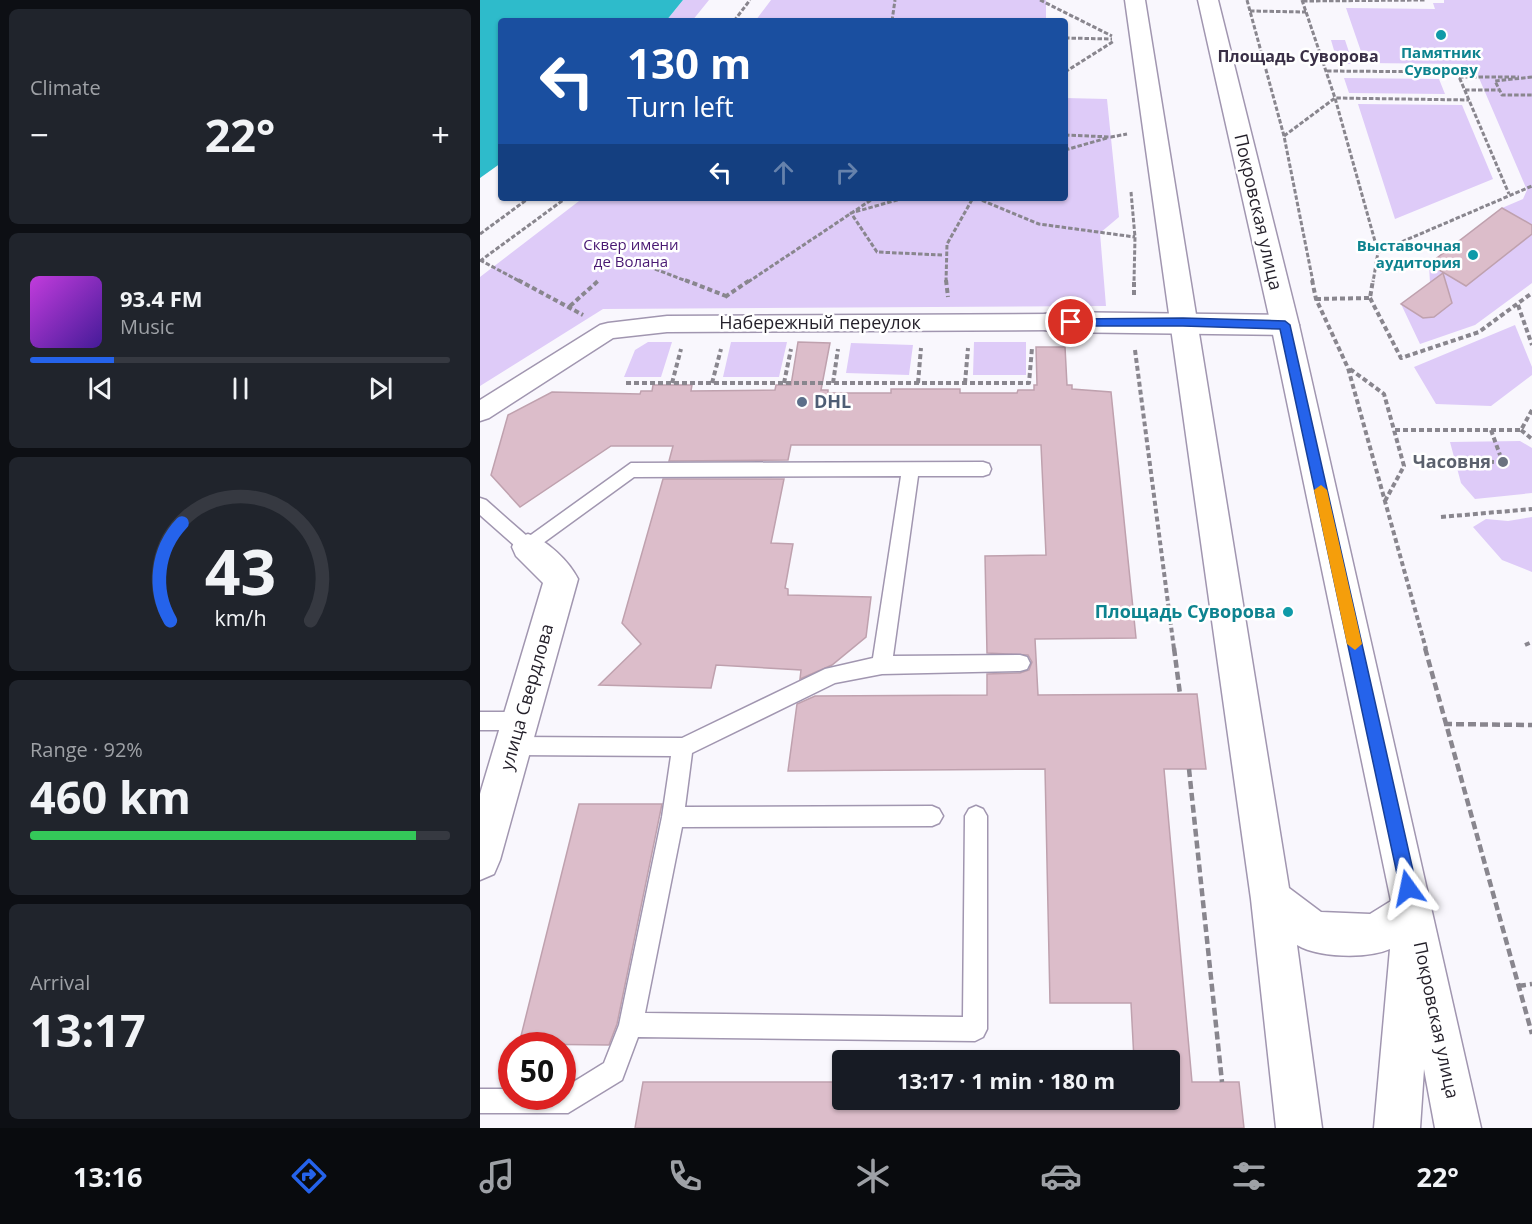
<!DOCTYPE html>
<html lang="en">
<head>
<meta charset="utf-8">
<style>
	body { margin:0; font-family:"Open Sans",sans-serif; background:#20242c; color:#f1f3f6; height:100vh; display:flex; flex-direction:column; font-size:22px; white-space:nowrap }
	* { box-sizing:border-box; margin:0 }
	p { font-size:20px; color:#9ea1a6 }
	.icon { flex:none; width:33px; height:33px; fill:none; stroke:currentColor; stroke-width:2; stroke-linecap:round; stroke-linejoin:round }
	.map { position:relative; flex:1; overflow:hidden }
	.drawer { display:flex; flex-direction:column; gap:9px; padding:9px; background:#0d0f14; width:480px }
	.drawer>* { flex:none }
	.banner { position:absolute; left:18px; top:18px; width:570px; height:183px; border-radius:6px; box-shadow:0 2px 4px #0004; background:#1a4fa0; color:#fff; overflow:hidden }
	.speed { position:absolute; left:18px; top:1032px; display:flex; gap:12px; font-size:30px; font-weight:700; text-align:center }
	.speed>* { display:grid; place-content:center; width:78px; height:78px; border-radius:50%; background:#171b24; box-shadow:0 2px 4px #0004; line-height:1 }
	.speed .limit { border:9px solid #d22; background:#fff; color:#111 }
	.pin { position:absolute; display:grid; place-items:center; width:51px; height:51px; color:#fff; margin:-26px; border:3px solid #fff; border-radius:50%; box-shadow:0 2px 6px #0007 }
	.me { position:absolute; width:66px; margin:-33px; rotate:348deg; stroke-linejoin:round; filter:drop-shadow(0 0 4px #0008) }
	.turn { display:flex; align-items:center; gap:21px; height:126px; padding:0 30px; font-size:27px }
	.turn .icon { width:78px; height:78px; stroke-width:2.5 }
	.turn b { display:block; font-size:42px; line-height:51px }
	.lanes { display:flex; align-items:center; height:57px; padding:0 30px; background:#0003; justify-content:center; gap:30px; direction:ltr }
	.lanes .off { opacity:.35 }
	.big { font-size:45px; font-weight:700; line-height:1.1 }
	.drawer .widget { flex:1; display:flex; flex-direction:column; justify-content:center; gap:9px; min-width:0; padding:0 21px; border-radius:9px; background:#20242c }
	.drawer .dial { align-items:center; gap:0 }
	.dial svg { height:156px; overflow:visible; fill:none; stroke:#363941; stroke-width:7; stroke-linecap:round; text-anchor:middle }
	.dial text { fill:#f1f3f6; stroke:none }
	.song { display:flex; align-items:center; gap:18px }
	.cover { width:72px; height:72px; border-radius:9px; background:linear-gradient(135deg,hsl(290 70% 55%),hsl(260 70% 35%)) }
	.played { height:6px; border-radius:3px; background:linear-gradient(90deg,#2563eb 20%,#363941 20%) }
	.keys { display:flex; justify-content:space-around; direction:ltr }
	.heat { display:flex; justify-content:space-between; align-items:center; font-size:33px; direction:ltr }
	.charge { height:9px; border-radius:4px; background:linear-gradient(90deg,#34c759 92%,#363941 0) }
	.trip { position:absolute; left:352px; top:1050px; width:348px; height:60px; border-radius:6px; background:#171b24; box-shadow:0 2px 4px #0004; font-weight:700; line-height:60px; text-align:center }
	.dock { display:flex; height:96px; justify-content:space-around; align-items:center; background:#090b0e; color:#9ea1a6 }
	.dock .icon { width:42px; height:42px }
	.dock .active { color:#2563eb }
	.dock b { font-size:27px; color:#f1f3f6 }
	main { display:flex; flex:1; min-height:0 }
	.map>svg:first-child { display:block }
	.green { fill:#decbf8 }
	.water { fill:#2ebbcb }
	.building { fill:#dcbdca; stroke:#bfa1ae; stroke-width:1.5 }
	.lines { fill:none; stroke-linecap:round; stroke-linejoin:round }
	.service-casing { stroke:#a196b0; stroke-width:3 }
	.pedestrian-casing { stroke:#a196b0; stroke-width:3 }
	.minor-casing { stroke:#a196b0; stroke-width:3 }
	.secondary-casing { stroke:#a196b0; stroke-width:3 }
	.path-far2 { stroke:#89868e; stroke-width:3; stroke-dasharray:4.5 2; stroke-linecap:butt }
	.path-far1 { stroke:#89868e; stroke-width:4; stroke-dasharray:5 3; stroke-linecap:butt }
	.path { stroke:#89868e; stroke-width:4.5; stroke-dasharray:8 4; stroke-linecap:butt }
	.service { fill:#fff; fill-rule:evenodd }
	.pedestrian { fill:#fff; fill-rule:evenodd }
	.minor { fill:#fff; fill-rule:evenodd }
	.secondary { fill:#fff; fill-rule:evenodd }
	.route { fill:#2563eb; stroke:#184099; stroke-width:1.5 }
	.slow { fill:#f59e0b }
	.culture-dot { fill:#0f9aa8; stroke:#fff; stroke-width:2 }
	.service-dot { fill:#5c6f8a; stroke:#fff; stroke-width:2 }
	.worship-dot { fill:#6b7280; stroke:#fff; stroke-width:2 }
	.labels { text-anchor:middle; stroke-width:5; stroke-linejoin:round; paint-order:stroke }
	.far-culture-label { font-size:15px; font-weight:bold; fill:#0d838f; stroke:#fff }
	.far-park-label { font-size:15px; fill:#491973; stroke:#fff }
	.far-neighbourhood-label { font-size:16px; font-weight:bold; fill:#3a3046; stroke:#fff }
	.street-label { font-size:18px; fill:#231f29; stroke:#fff }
	.service-label { font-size:18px; font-weight:bold; fill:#4e5e75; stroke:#fff; text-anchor:start }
	.worship-label { font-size:18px; font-weight:bold; fill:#5b616d; stroke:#fff; text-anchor:end }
	.culture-label { font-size:18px; font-weight:bold; fill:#0d838f; stroke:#fff; text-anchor:end }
</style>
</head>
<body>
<main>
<section class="drawer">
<div class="widget"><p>Climate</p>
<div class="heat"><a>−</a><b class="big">22°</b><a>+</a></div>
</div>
<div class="widget">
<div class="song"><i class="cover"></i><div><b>93.4 FM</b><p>Music</p></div></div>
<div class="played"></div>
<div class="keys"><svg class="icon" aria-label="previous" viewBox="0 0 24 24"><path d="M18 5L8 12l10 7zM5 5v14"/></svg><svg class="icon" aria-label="pause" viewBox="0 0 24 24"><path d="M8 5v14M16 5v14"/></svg><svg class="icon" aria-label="next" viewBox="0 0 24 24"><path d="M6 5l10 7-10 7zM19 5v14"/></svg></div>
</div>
<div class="widget dial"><svg viewBox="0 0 100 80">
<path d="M14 69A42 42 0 1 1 86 69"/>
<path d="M14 69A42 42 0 0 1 20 19" stroke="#2563eb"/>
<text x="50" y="56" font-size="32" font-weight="700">43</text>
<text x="50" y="72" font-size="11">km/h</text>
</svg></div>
<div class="widget"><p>Range · 92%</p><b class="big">460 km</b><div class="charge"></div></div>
<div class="widget"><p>Arrival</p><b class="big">13:17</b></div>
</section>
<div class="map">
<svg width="1052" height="1128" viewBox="0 0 1052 1128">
	<rect width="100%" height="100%" fill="#f9f7fd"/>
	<!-- green -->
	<path class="green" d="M203,0H229L212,21H186Z
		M291,0H566V21L276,20Z
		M964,0H1052V283L995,325L940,344L921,304L950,283L949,264L1022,208L1043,199L1047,190L996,71H985L982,64L885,63L866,8L955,9L953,3H964Z
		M851,40H865L873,64H858Z
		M864,78L959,79L965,94L869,93Z
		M585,98L627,99L639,217L620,233L626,306L123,309L0,386V277L103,198H585Z
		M878,104L982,105L1013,179L915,219Z
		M1035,325L1052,367V375L1011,406L956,404L934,367Z
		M168,342H192L181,377H144L155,350Z
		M251,342H307L299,377H243Z
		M494,342H546V375H493Z
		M371,343L433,345L429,375L366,373Z
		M1040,441L1052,448V493L995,499L981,483L970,442Z
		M1052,517V572L1022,560L993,527L1006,519L1028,521Z"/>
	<!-- water -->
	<path class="water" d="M0,0H203L186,21H21V163L0,178Z"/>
	<!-- building -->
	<path class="building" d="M1022,208L1052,225V234L986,286L949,264Z
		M963,273L972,303L954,317L943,318L921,304Z
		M318,342L350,343L341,390H348V393H411V389H480V393H537L538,390H554V385H557L556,347H585L587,385H592V389L631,392L656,638L555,639L558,695L717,694L726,769H684L712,1082H759L764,1128H155L163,1082H363V1100H690V1060H654L651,1003H570L565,769L308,771L317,704L335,696L507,695V674L540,673L549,670L552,662L548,655L507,653L505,556L566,555L561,445H311L308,460L189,461L193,446H131L40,507L11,475L28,415L72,392L160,394L161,391H172L173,385H212L211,391L295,390L296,385H311Z
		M183,479H304L291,543L313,544L305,588L308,589V595L391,597L386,637L352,665L320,679L321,670L236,665L231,688L119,685L161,644L142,623Z
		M99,804H182L137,1024L129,1045L39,1044Z"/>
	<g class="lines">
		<defs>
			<path id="service" d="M503,462L509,464L511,469L509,474L503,476H438L413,656L540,655L547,657L550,663L547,669L540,671L402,674L355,683L212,753L205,807L452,806L459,809L463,816L459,823L452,826L202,827L165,1013L483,1017L485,816L489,809L496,806L503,809L507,816V1029L503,1037L495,1041L158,1037L142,1080L88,1113H0V1089H32V1096H82V1089L124,1063L139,1025L182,817L191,756L33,755L26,753L23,746L26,739L33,737L202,738L345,669L393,658L421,476L154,477L48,554L42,552L0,515V498L6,500L48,537L151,463Z
				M0,712H40L47,715L50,721L47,727L40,730H0Z"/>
			<path id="pedestrian" d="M572,314L580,316L583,322L580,328L572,330L187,332L133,338L9,418L0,421V400L120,325L128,323L187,316Z"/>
			<path id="minor" d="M572,312L805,315L815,318L819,325L815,332L805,335L572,332L562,329L558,322L562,315Z
				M48,534C67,540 89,561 98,579L20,860L14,874L0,880V794L63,583L36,556L32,547L36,538Z"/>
			<path id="secondary" d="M645,0H665L809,888L841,912L890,914L911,901L791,325L718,0H738L819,325L1001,1128H955L944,1069L940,1128H894L910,949C888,959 838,958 817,945L842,1128H796L771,899Z"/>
		</defs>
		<!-- service casing -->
		<use href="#service" class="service-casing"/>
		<!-- pedestrian casing -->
		<use href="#pedestrian" class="pedestrian-casing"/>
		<!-- minor casing -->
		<use href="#minor" class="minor-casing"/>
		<!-- secondary casing -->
		<use href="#secondary" class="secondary-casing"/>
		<!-- path-far2 -->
		<path class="path-far2" d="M560,0L632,36
			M767,0L804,136L833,282
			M822,0L855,98L898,252L893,282
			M823,1L946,0
			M770,11L826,12
			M254,21L270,0
			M412,21L415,0
			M585,38L632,39
			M847,71L977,72L1029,194
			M585,72L634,41
			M979,77H1039
			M1052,77L1015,81L1022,95H1052
			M985,90H1019
			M585,135L631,137L647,134
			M804,136L855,98L989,100
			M585,150L627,138
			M651,192L655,237L654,282
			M424,198L371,213L397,252L462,255
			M496,198L559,224L655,237
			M0,234L49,198
			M898,252L1052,186
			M0,260L41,282
			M0,261L86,198
			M175,269L209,282
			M268,282L394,198
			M466,282L467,244L493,198"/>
		<!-- path-far1 -->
		<path class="path-far1" d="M38,280L103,315
			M205,280L246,296
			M466,280L468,297
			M832,280L836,299L868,368L946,649
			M654,295V280
			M245,297L270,280
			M890,298L921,358L999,332L1052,293
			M836,299L890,298L893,280
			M1038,305L1052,345
			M90,306L118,281
			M655,350L694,649
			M870,369L904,394L924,466L905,501
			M146,383H549L552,348
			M192,383L201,349
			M232,383L241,349
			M304,383L311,349
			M353,383L358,349
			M438,383L441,348
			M485,383L488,348
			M915,430H1041L1052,410
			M1011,430L1020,455
			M1041,430L1052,439
			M945,460L1015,462
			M961,517L1052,509
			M1045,645L1052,642"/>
		<!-- path -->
		<path class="path" d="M694,648L700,694
			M945,648L1052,1034
			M964,724L1052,725
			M709,769L742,1082
			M1038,986L1052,984"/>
		<!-- service -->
		<use href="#service" class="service"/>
		<!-- pedestrian -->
		<use href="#pedestrian" class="pedestrian"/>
		<!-- minor -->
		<use href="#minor" class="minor"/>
		<!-- secondary -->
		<use href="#secondary" class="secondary"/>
	</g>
	<!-- route -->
	<path class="route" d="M703,318L805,321L810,325L937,888L934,893L928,896L922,893L920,888L800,329L703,326H591L586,322L591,319Z"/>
	<!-- slow -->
	<path class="slow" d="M841,485L847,490L882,644L875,650L867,644L834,490Z"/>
	<!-- markers -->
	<g class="culture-dot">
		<circle cx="961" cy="35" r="6"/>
		<circle cx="993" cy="255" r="6"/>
		<circle cx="808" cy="612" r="6"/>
	</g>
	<circle class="service-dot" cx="322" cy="402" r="6"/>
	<circle class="worship-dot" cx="1023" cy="462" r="6"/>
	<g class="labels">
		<!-- far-culture labels -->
		<g class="far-culture-label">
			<text x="961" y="58">Памятник<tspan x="961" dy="17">Суворову</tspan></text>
			<text x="981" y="251" text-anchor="end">Выставочная<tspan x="981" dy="17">аудитория</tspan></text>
		</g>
		<!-- far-park labels -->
		<g class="far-park-label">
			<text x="151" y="250">Сквер имени<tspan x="151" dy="17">де Волана</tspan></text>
		</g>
		<!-- far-neighbourhood labels -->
		<g class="far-neighbourhood-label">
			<text x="818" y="62">Площадь Суворова</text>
		</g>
		<!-- street labels -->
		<g class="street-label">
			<text transform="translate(778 212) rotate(77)" y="6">Покровская улица</text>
			<text x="340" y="329">Набережный переулок</text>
			<text transform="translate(47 697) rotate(-74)" y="6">улица Свердлова</text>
			<text transform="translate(956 1020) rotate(78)" y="6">Покровская улица</text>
		</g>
		<!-- service labels -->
		<g class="service-label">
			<text x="334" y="408">DHL</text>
		</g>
		<!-- worship labels -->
		<g class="worship-label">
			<text x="1011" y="468">Часовня</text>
		</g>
		<!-- culture labels -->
		<g class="culture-label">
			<text x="796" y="618">Площадь Суворова</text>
		</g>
	</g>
</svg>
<div class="speed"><div class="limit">50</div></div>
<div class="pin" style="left:591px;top:322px;background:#d93025"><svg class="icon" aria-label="arrive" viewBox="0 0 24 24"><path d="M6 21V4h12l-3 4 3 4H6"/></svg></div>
<svg class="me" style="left:928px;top:888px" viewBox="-20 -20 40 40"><path d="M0-17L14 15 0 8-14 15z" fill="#2563eb" stroke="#fff" stroke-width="4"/></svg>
<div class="trip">13:17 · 1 min · 180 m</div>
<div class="banner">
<div class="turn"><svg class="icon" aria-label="left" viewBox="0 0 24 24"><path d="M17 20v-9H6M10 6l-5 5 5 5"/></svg><div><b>130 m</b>Turn left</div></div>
<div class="lanes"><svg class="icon" aria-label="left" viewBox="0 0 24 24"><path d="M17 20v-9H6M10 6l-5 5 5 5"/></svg><svg class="icon off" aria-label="ahead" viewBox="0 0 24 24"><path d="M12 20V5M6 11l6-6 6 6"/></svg><svg class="icon off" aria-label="right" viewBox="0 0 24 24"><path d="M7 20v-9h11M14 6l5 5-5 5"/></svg></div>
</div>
</div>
</main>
<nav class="dock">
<b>13:16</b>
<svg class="icon active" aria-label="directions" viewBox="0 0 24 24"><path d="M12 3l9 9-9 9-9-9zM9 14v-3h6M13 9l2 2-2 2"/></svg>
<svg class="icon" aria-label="music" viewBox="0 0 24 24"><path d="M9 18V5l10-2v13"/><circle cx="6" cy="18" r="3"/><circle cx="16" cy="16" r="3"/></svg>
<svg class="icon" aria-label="phone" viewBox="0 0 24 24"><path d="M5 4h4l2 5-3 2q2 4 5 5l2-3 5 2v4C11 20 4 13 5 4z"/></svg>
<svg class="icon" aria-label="climate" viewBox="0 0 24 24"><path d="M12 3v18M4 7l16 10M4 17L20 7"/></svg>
<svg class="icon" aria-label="car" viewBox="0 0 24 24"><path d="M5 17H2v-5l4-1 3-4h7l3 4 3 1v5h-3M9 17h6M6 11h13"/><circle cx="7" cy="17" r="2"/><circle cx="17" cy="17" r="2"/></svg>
<svg class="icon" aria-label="filters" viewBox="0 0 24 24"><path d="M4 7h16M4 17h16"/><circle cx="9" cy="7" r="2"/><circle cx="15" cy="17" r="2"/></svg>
<b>22°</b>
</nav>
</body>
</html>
